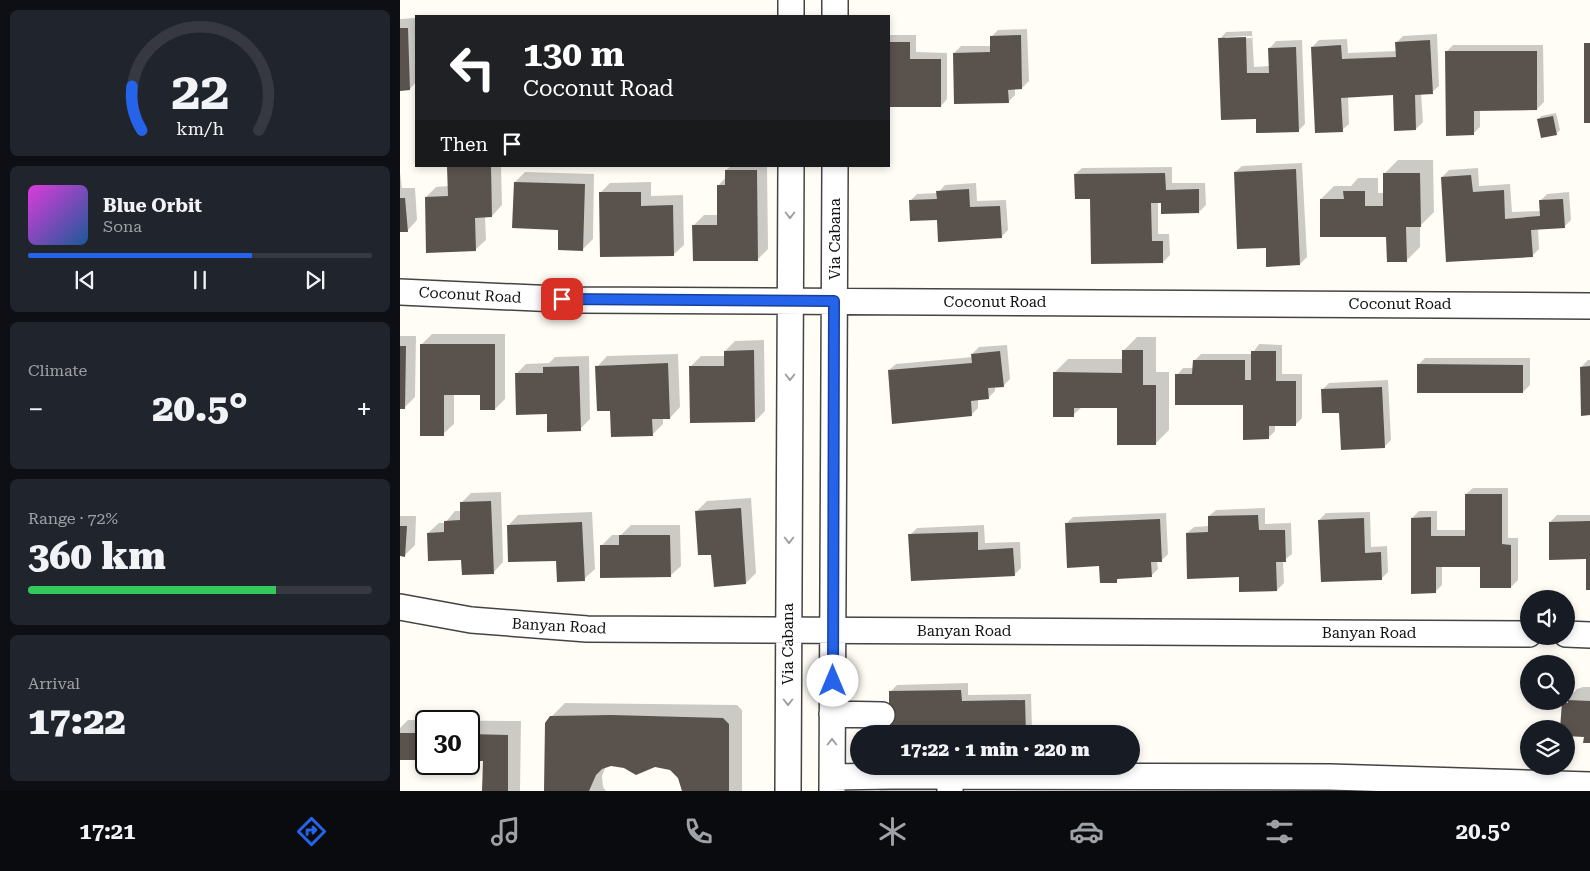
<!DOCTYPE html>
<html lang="en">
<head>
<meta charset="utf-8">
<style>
	body { margin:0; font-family:"Roboto Serif",serif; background:#20242c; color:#f1f3f6; height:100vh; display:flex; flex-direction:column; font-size:19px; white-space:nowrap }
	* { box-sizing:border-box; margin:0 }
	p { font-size:16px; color:#9ea1a6 }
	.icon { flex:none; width:28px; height:28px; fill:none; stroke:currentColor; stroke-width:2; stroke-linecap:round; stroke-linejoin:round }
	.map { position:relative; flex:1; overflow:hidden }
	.details { display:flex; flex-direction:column; gap:10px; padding:10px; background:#0d0f14; width:400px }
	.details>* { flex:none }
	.hud { position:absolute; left:15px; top:15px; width:475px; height:152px; border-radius:0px; box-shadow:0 2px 8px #0003; background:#202124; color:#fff; overflow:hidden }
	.tools { position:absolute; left:1120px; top:590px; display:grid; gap:10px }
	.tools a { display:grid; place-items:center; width:55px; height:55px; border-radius:50%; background:#171b24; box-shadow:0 2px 8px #0003; font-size:25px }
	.speed { position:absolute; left:15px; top:710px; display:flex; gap:10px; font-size:25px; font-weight:700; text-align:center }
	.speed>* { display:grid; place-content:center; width:65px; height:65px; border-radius:50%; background:#171b24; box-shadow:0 2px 8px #0003; line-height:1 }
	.speed .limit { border:2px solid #111; border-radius:8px; background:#fff; color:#111 }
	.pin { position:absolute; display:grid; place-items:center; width:42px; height:42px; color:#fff; margin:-21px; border-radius:10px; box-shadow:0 2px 8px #0006 }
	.me { position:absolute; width:55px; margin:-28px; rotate:0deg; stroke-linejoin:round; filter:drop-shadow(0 0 4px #0008) }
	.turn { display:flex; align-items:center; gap:18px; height:105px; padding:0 25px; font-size:22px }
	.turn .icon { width:65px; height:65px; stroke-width:2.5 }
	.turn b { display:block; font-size:35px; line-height:42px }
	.then { display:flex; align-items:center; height:48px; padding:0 25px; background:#0003; gap:10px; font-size:19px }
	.big { font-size:38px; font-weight:800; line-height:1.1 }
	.details .tile { flex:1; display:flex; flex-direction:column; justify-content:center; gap:8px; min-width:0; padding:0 18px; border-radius:8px; background:#20242c }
	.details .dial { align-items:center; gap:0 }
	.dial svg { height:130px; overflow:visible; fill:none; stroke:#363941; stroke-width:7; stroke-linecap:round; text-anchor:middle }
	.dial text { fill:#f1f3f6; stroke:none }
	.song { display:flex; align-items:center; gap:15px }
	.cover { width:60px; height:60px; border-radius:8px; background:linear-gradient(135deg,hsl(300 70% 55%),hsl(210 70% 35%)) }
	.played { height:5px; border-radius:2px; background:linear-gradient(90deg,#2563eb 65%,#363941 65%) }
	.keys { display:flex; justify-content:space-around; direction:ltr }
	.heat { display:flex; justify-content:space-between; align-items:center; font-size:28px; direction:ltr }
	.charge { height:8px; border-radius:4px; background:linear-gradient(90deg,#34c759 72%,#363941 0) }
	.trip { position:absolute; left:450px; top:725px; width:290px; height:50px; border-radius:25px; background:#171b24; box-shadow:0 2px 8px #0003; font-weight:800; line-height:50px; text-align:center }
	.tabs { display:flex; height:80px; justify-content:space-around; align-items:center; background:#090b0e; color:#9ea1a6 }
	.tabs .icon { width:35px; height:35px }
	.tabs .on { color:#2563eb }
	.tabs b { font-size:22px; color:#f1f3f6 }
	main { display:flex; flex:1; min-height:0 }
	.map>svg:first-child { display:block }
	.shadow { fill:#0003; fill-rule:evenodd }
	.building { fill:#5a524d }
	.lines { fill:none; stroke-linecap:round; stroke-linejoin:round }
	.minor-casing { stroke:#444; stroke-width:28 }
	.minor { stroke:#fff; stroke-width:25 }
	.oneway { stroke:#a0a0a0 }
	.route-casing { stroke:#184099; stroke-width:12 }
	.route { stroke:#2563eb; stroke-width:9 }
	.labels { text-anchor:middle; stroke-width:5; stroke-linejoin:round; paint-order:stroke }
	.street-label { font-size:15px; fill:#111; stroke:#fff }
</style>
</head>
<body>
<main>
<section class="details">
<div class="tile dial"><svg viewBox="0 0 100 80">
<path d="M14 69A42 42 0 1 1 86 69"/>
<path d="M14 69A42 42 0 0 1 8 42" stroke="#2563eb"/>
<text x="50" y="56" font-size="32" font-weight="700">22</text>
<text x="50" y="72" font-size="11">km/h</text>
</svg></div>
<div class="tile">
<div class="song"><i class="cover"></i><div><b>Blue Orbit</b><p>Sona</p></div></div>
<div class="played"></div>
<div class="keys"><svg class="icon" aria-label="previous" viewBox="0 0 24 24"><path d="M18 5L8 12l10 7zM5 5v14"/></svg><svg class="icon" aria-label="pause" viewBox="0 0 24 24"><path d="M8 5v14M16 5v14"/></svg><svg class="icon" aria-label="next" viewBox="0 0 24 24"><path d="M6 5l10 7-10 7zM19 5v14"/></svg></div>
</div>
<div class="tile"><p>Climate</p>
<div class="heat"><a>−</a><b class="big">20.5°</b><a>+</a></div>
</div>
<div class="tile"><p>Range · 72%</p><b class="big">360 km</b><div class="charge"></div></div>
<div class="tile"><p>Arrival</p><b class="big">17:22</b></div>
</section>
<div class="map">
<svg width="1190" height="791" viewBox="0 0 1190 791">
	<rect width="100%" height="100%" fill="#fffdf5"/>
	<!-- shadow -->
	<path class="shadow" d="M16,18V82L10,89H0V19Z
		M627,29L629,81L622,88H615V95L608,102L554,53L561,46H592L591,37L598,30Z
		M852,31L854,67L870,66V48L876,41L902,40L905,124L899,130L857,118L820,39L826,32ZM852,36V38L825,39V37Z
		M1037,34L1039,86L1032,92L1021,93L1023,122L1016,129L994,94L948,96L949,124L942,130L912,47L919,40L947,39L948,53L997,51L996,43L1003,36Z
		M489,35H516V52L547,53V99L541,106L489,71Z
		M1053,45H1143L1144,102L1137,109H1080V127L1073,134L1046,52Z
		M1156,113L1160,130L1157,133L1138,120L1141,116Z
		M998,160H1033L1034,212L1020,226V247L1006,261L988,235L921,199L934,186H951L958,178H978V193H984V174Z
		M902,163L907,257L900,264L867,246L835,172L842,166Z
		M49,166H101L102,205L92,216H85L86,240L75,250L26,197L36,187L49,186Z
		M331,166H367L368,249L357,260L294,225L304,215H318V186L326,177V170Z
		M772,167V183H805L806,205L799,212L758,202V234H769L770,255L763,262L691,197L675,174L682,168Z
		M1078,168L1079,186L1110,184L1112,212L1141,211L1140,201L1147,194L1169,192L1171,220L1164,227L1138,229L1139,249L1132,256L1042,177L1049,170Z
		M125,172L194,174L193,239L182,250L115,182Z
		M0,173L2,188H15L17,220L7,231H0Z
		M251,182V196L283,195L284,245L273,255L200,193L210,183Z
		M576,183L577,201L606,200L608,230L601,237L510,201L517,194L538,193L545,185Z
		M32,334H105V399L95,409L81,394H54V424L43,434L21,345Z
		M0,336H16L15,397L5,407H0Z
		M737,337H756V372H769V430L755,444L718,407H682L673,415L654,373L668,359H723V351Z
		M364,340L365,411L355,421L290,367L301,356H325V351L335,341Z
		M859,344L882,345V374H902V418L895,425H875V431L868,438L844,404L777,375L783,368H794V361L801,354H852Z
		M607,345L610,379L603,386H595V391L588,398L578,399V408L571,415L489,370L496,364L573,357L572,354L579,347Z
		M278,354L280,407L270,418H263V424L252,435L211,410L197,367L207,356Z
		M189,356L190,419L180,429L148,413L116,374L126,364L149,363L155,357Z
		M1025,358H1130V385L1123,392L1018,365Z
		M1188,360H1190V414L1181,367Z
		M988,380L991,440L984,447L940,412L922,390L929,383Z
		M1073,488H1108V538H1118V580L1111,587L1081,566H1042V585L1035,592L1012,518L1019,511H1037V530H1066V494Z
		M101,492L103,562L93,573L62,559L28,533L39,523H45L55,511H61V503L71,493Z
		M351,498L356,573L346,583L297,511L307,501Z
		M865,508V524L891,523L892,554L883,561L884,583L877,590L840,576L787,533L794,527L809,526V516L816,510Z
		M192,512L195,569L184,579L108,526L118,515Z
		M970,512L971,547L987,546L988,572L981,579L919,520L926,513Z
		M766,513L768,554L761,561H757L758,569L751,576L720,577L716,581L666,524L673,517Z
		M1157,515H1190V589L1187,558L1150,522Z
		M0,516H16L15,545L5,555H0Z
		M231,525H280L281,566L270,576L201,546L212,535H221Z
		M584,525L585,543L620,542L621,568L614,575L510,535L517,528Z
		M568,683V695L631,694L632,729L627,734H491L490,692L497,685Z
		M1183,687H1190V742L1163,703L1177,689Z
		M165,703L337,705L342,710V791H282L279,777L270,768L255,765L224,767L211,765L206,766L202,776L203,787L206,791H146L151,717Z
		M8,720L121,721L120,791H83L84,760H69V721H26V759H0V728Z
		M492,778L546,779V791H479Z"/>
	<!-- building -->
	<path class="building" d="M0,28H8L10,90L0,91Z
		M621,35L622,89L608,90L609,103L554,104L553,53L590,52V36Z
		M846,37L847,73H869L868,48L896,47L899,132L856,133V119L821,120L818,38Z
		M1030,40L1033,94L1015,95L1016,130L994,131L993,95L941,98L943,132L915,133L911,47L941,45L942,59L996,57L995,42Z
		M489,42H510V59H541V107H489Z
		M1184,43H1190V123H1184Z
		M1045,51H1137V110L1074,111V135L1046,136Z
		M1153,116L1157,135L1141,138L1137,119Z
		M47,166H91L92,217L75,218L76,251L26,253L25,197L48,196Z
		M896,169L900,265L866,267V248L837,249L834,172Z
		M325,170H357L358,261H293L292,225H317V185H325Z
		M765,173L766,190L799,189V213L761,214V203H751L752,241H763V263L691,264L690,199H675L674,174Z
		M983,173H1020L1021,227H1006L1007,262H987L986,237H920V199H944L943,191H965V206H983Z
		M1071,175L1073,192L1104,190L1105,219L1140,216L1139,200L1163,199L1165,228L1131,230L1133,257L1046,262L1041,177Z
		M114,182L185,184L183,251L158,250V230L112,228Z
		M569,189L570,207L600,206L602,238L538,242L537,220L510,221L509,200L537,199L536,191Z
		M199,192H241V206L273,205L274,256L200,257Z
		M0,198H5L8,232H0Z
		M20,344H95V410H80V395H44V436H20Z
		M0,346H6L5,409H0Z
		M354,350L355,422L290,423L289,366H324V351Z
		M722,350H743V385H756V445H717V408H674V417H653V372L722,373Z
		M600,351L604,387L588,388L589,399L571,401L572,416L492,424L488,370L572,363L571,354Z
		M851,351H876V381H896V426H869V439L843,440V405H775V374H792L793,360H845V380H851Z
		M268,363L270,419H252L253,436L211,437L210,411H197L195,366Z
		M1017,364L1123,365V393H1017Z
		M179,366L181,431L147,432V414L116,415L115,373H143V367Z
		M1190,366V415L1181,416L1180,367Z
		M982,387L985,448L941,450L939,413H922L921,389Z
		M1065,494H1102V544L1111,545V588H1080V567H1036V593L1011,594V518L1031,517V536H1065Z
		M91,501L94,574L62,575L61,560L28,561L27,533L44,532V521L60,520V502Z
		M341,508L346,584L314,587L311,555H298L295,511Z
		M858,515L859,530H885L886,562H876L877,591L839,592V577L787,579L786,533L808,532V516Z
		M964,518L965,553L981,552L982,580L921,582L918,520Z
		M760,519L762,562H751L752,577L717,579V583H700L699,566L667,568L665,523Z
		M1190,521V590H1186V559L1149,560V522Z
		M182,522L185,581L157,582L156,561L108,562L107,525Z
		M0,526H7L5,557L0,556Z
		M578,532V550L613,548L615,576L511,581L508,534Z
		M219,535H270L271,577L200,578V545H219Z
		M561,690L562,701L625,700L626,734H489V691Z
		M1168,700L1190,701V743H1183L1184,737L1166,736V729H1160L1162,702L1168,703Z
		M211,715L323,718L329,724V791H282L278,778L270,770L255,767L236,775L224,768L211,766L202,769L196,775L189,791H144L145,723L150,716Z
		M0,733H26V760H0Z
		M69,734L108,735V791H82L83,761H69Z"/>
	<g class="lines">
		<defs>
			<path id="minor" d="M391,16V0
				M435,16V0
				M0,292L180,300L1190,306
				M0,607L71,620L187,629L1129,634
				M1166,634L1190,635
				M432,714L482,715
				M491,776H550V791
				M550,776L930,777L1190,785
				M432,777L491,776V766
				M388,791L391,166
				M432,791L435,166"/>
		</defs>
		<!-- minor casing -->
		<use href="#minor" class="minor-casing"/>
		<!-- minor -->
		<use href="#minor" class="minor"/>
	</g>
	<!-- one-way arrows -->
	<defs><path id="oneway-chevron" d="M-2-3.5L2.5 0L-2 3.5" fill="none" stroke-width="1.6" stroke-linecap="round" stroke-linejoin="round" transform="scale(1.25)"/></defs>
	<g class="oneway">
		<use href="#oneway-chevron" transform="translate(390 215) rotate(90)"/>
		<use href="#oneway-chevron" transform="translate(390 377) rotate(90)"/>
		<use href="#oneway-chevron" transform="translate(389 540) rotate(90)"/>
		<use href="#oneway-chevron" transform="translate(388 702) rotate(90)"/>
		<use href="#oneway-chevron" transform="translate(432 742) rotate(-90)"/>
	</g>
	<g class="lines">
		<defs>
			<path id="route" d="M162,299L434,301L433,681"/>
		</defs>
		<!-- route casing -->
		<use href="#route" class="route-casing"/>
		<!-- route -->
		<use href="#route" class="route"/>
	</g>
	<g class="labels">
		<!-- street labels -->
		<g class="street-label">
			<text transform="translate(435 239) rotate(-90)" y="5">Via Cabana</text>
			<text transform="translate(70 295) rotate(3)" y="5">Coconut Road</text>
			<text x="595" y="307">Coconut Road</text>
			<text x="1000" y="309">Coconut Road</text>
			<text transform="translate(159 626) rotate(3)" y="5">Banyan Road</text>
			<text x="564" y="636">Banyan Road</text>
			<text x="969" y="638">Banyan Road</text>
			<text transform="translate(388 644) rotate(-90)" y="5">Via Cabana</text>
		</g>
	</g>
</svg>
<div class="tools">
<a><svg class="icon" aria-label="sound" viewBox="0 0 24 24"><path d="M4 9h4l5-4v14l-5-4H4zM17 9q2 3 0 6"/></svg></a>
<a><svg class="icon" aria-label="search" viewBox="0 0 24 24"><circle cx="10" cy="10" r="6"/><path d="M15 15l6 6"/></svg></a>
<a><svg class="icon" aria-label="layers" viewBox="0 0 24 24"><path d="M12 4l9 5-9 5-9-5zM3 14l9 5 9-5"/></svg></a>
</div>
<div class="speed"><div class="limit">30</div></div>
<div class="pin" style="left:162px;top:299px;background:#d93025"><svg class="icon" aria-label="arrive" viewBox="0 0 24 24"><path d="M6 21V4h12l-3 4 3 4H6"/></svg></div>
<svg class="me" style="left:433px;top:681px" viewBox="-20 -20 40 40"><circle r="19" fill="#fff"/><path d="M0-13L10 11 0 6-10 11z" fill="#2563eb"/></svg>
<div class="trip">17:22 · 1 min · 220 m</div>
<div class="hud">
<div class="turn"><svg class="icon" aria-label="left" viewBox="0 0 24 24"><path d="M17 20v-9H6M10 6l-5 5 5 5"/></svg><div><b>130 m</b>Coconut Road</div></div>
<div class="then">Then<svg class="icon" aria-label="arrive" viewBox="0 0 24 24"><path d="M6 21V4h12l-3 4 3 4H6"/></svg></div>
</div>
</div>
</main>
<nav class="tabs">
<b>17:21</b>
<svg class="icon on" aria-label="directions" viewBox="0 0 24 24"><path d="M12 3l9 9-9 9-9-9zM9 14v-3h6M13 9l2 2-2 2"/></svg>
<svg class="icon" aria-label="music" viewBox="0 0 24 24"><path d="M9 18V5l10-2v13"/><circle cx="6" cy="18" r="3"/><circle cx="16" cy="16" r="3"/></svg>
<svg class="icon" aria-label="phone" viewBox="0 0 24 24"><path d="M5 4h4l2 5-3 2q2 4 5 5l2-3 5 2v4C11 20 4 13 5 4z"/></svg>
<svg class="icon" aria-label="climate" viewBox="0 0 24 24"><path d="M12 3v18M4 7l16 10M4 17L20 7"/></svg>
<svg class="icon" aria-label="car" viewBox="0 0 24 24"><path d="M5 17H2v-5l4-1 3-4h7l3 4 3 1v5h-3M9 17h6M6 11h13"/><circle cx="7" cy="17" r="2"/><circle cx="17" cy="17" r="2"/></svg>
<svg class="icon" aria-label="filters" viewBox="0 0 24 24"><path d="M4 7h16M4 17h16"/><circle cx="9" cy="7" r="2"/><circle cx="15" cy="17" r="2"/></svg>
<b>20.5°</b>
</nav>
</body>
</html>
